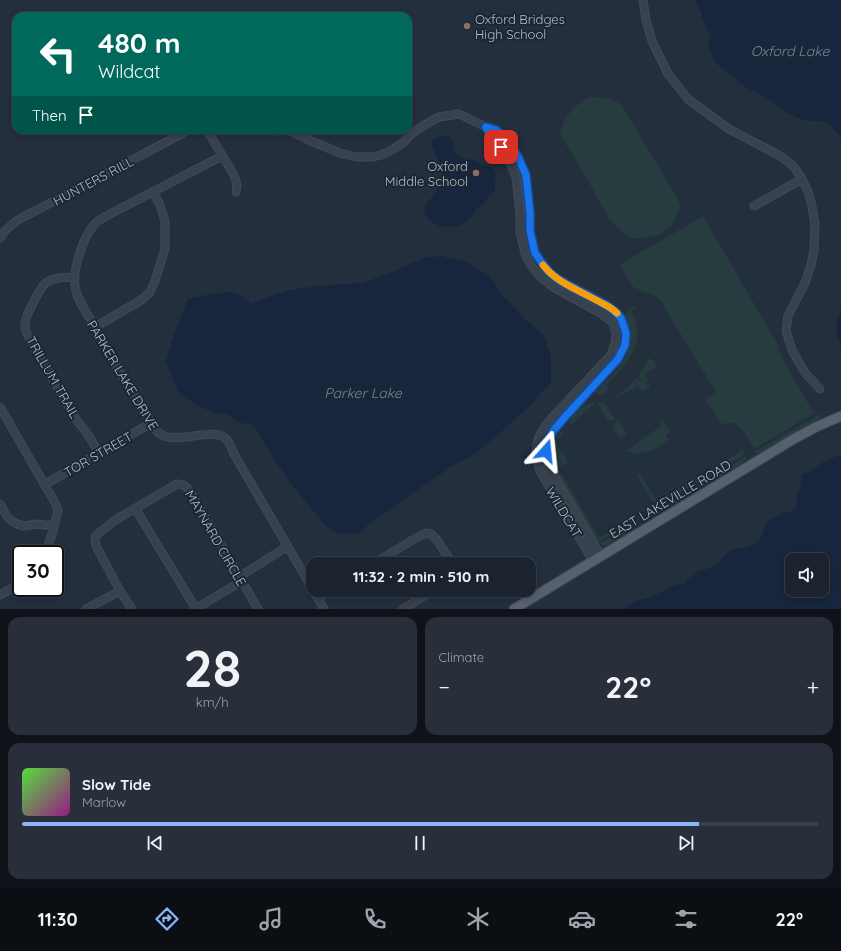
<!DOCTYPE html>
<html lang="en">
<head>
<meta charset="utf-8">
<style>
	body { margin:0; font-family:Quicksand,sans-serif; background:#282f3a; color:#f1f3f6; height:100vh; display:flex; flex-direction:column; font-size:15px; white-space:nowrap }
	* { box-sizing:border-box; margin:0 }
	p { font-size:13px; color:#a0a4aa }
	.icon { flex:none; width:22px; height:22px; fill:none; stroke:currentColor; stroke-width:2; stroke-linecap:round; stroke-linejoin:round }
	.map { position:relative; height:609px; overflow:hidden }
	.sheet { display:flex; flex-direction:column; gap:8px; padding:8px; background:#0f1319; flex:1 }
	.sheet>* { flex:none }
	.top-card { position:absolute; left:12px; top:12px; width:400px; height:122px; border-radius:12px; box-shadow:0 2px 6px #0003,0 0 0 1px #39404a; background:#00695c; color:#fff; overflow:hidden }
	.tools { position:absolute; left:785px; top:553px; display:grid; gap:8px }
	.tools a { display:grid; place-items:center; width:44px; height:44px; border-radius:8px; background:#1b232e; box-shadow:0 2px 6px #0003,0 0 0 1px #39404a; font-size:20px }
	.speed { position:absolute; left:12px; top:545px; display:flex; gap:8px; font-size:20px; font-weight:700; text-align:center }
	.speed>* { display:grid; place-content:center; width:52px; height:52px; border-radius:50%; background:#1b232e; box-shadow:0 2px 6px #0003,0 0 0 1px #39404a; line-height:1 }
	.speed .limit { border:2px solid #111; border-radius:6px; background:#fff; color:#111 }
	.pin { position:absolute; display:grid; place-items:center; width:34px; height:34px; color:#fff; margin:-17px; border-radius:8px; box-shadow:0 2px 6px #0006 }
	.me { position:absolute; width:44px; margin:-22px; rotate:18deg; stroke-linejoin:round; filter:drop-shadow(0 0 3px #0008) }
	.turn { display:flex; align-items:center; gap:14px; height:84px; padding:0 20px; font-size:18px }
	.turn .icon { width:52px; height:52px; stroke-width:2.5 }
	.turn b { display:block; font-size:28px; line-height:34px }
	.then { display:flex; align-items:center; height:38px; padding:0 20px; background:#0003; gap:8px; font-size:15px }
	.big { font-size:30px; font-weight:800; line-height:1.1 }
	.sheet .widget { flex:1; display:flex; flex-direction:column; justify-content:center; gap:6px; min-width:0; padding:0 14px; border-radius:12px; background:#282f3a }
	.sheet .dial { align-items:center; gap:0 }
	.dial b { font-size:52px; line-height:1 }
	.song { display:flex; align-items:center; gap:12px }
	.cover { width:48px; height:48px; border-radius:6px; background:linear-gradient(135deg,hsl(110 70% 55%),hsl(310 70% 35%)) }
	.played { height:4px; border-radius:2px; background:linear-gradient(90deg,#8ab4f8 85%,#39404a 85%) }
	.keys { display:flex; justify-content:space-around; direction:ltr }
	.heat { display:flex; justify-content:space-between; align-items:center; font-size:22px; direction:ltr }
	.sheet .tiles { flex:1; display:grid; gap:8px; grid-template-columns:1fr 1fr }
	.widget:last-child { grid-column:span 2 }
	.trip { position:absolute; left:306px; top:557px; width:230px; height:40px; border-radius:12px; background:#1b232e; box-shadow:0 2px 6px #0003,0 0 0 1px #39404a; font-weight:800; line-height:40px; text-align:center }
	.menu { display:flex; height:64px; justify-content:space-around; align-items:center; background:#0b0e12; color:#a0a4aa }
	.menu .icon { width:28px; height:28px }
	.menu .current { color:#8ab4f8 }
	.menu b { font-size:18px; color:#f1f3f6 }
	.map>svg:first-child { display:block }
	.green { fill:#263c3f }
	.water { fill:#17263c; fill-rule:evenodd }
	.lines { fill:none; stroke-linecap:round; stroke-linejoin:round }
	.minor-casing { stroke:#414a57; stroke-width:9 }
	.major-casing { stroke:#414a57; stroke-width:11 }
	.minor { stroke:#38414e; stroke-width:7 }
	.major { stroke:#56606e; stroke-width:9 }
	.route-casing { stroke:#114b97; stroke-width:10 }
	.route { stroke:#1a73e8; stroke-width:7 }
	.slow { stroke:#f59e0b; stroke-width:7 }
	.education-dot { fill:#8d6e63; stroke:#1d2633; stroke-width:1.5 }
	.labels { text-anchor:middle; stroke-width:4; stroke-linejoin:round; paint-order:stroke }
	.poi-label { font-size:13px; fill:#b4bcc9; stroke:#1d2633; text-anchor:start }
	.street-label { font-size:13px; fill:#b4bcc9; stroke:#1d2633 }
	.water-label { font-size:14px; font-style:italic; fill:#6d86a8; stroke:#1d2633 }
</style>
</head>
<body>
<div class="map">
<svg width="841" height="609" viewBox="0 0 841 609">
	<rect width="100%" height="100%" fill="#242f3e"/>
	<!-- green -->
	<path class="green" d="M590,97L606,98L621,104L677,197L680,207L672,226L658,236L630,239L609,219L591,186L560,134L565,118L576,106Z
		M703,216L778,345L781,356L813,412L815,411V413L754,449C747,437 740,416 722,425L705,399L716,392L660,300C655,295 648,292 641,292V290L634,288L619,265Z
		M632,306L636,308L631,310C648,346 628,361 606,386L609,388V390L603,394L596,395L595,394V393C607,380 623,367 628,350C630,343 630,336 629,328C628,323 624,318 626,313C627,311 630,308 632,306Z
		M648,358L654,361L657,366L644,374L650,384L639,378V374L644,367Z
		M635,379H639L651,386L642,392L638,386L617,398L616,397L621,394Z
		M594,402L595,404L580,416L571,425L570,423C572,413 584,404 594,402Z
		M597,402H604L615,419L612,421L607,419Z
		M820,414L822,417L765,450L758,453L754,452Z
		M662,419L670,432L667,434L666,436L669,440C664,443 658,448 652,451C645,453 632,455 626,450L639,443L638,441L662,426L659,421Z
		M619,420L627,434L621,437L618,436L613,428L614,423Z
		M551,426L553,427C545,440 540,449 545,465L591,545L590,547L589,546L542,466C538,449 540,440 551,426Z
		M562,432L564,433L556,442L568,462L558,468L599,538L631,520L633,523L626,525L601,540L598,543L551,463C549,450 549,443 558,433Z
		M739,446H740L745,454L709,476L706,472L741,451Z
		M744,457H746L745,460L743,463L717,479L712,481L708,480Z
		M635,472L641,475L659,505L661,508L660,510L658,511Z
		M697,478L701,481L665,501V498L668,495L695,479Z
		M701,484L700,489L674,505L671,506L667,504Z
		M629,526H634L636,529L610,544L603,546L600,544L602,542Z"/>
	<!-- water -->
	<path class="water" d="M695,0H841V137L827,122L804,120L789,114L767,98L747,88L729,74L716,63L709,48L710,34L703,20L701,12Z
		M440,136C459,136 450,142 456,153C460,160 466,159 472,160C476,160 478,162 481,164C488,167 495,168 497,176L495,181V191C490,194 488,198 485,202C482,205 478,207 476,210C473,214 471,219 466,222C459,227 448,228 440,226C430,223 420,214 427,203C429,200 433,197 435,194C439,188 441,181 442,174C443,163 433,153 431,142L433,139Z
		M441,256L469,263L490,277L503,296L528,322L544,335L551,357V383L540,394L533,403L528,407L498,435L473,455L449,468L376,519L357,534L337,533L325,525L291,484L272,456L254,425L237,422L227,414L214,412L198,406L178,392L166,361L174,335L188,299L212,294L232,292L243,296L251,304L285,291L316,286L363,283L395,271L424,258Z
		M841,311V345C836,333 834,323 841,311Z
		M837,456H841V609H624L635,601L652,597L672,586L684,583L687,580V578C692,578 693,575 697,572C704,569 711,569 717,564C721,561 724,555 728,552C737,547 749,549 757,542C764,536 763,526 769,520L775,518L784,512H791L796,509L797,496L801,484V475L810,471L825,461ZM792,560H822V590H792Z"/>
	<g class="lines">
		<defs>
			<path id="minor" d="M643,0L646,20L652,41L668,74L689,100L729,129L782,157L793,166L801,177L809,194L812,206L815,225L814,250L811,265L805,283L788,316L786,331L792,350L798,361L806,374L820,389
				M486,127L491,137L501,147L509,161L516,177L520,213V232L526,257L533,268L543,279L553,287L602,314L613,323L616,334L615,343L611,355C600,366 590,378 579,389C567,403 546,421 539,437C534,448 537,460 540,471L593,561
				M207,130L234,175L237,185L236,192
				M277,131L289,130L311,141L340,153L356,157H373L381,155L392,150L404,142L410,135L421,127L439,117L459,114L486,127L496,130L509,141L518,157L525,175L529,213L530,231L535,253L542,263L550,273L559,280L608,306L615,311L621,318L626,333L625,345L618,359L564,418L553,431L548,440L546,451L549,467L601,556
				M222,156L110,214C106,217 100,219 97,222C84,233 72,270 75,287C78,302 88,315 95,327C106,347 116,367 128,386C130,391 134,394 137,398C144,407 151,428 160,434C176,445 212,427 225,438C230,442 232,449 234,454L313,590
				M754,206L802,179
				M0,238L5,231L16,221L189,130
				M75,278C65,277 56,277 47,282C40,287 26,315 25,323C24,329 27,334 29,338L71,411L78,422L87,433L99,453
				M95,327L143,299L150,292L155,281L165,249V221L160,205L153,192
				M0,407L54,501L58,510L53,531L45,554
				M44,485L151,423
				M0,504L8,518L15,523L23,526L37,524L54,526
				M135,508L196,609
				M373,564L416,538L426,533L431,534L437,540L450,560L452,564
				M239,577L288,546
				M313,590L324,609
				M0,595L21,583
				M318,598L331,590
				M86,609L120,591
				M132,609L120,591L96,546L95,537L100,532L117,519L177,484L184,485L189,490L201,510L258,609
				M195,609L242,581
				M403,609L434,590"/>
			<path id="major" d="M514,609L792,440L816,427L841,416"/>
		</defs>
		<!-- minor casing -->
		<use href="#minor" class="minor-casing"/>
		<!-- major casing -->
		<use href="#major" class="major-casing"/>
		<!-- minor -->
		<use href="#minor" class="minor"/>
		<!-- major -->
		<use href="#major" class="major"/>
	</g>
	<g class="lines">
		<defs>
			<path id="route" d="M501,147L491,137L486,127L496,130L509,141L518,157L526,175L530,213V231L535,253L542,263L550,273L559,280L608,306L615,312L621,318L626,333L625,345L618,359L564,418L553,431L548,440L546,451"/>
		</defs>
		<!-- route casing -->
		<use href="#route" class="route-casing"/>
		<!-- route -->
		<use href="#route" class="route"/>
		<!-- slow -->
		<path class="slow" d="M543,265C556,282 578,290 596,300C603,304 611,307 617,313"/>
	</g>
	<!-- markers -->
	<g class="education-dot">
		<circle cx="467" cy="26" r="4"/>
		<circle cx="476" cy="173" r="4"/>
	</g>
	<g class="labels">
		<!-- poi labels -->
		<g class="poi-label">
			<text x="475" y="24">Oxford Bridges<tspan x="475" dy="15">High School</tspan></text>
			<text x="468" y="171" text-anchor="end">Oxford<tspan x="468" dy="15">Middle School</tspan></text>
		</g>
		<!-- street labels -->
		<g class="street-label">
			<text transform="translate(93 181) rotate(-28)" y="5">HUNTERS RILL</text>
			<text transform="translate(123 375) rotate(59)" y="5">PARKER LAKE DRIVE</text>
			<text transform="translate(53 377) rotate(60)" y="5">TRILLUM TRAIL</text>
			<text transform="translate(98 454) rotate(-30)" y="5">TOR STREET</text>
			<text transform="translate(670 499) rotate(-31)" y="5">EAST LAKEVILLE ROAD</text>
			<text transform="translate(564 512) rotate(59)" y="5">WILDCAT</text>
			<text transform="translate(216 538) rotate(60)" y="5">MAYNARD CIRCLE</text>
		</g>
		<!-- water labels -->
		<g class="water-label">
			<text x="790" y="56">Oxford Lake</text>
			<text x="363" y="398">Parker Lake</text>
		</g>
	</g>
</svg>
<div class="tools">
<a><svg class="icon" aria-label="sound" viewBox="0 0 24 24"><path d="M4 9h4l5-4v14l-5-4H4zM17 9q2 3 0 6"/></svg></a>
</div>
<div class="speed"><div class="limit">30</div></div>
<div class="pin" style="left:501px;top:147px;background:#d93025"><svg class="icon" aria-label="arrive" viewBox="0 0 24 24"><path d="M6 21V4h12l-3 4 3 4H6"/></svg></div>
<svg class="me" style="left:546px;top:451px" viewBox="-20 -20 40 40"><path d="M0-17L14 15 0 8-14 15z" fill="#1a73e8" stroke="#fff" stroke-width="4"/></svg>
<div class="trip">11:32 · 2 min · 510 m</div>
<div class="top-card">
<div class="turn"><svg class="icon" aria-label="left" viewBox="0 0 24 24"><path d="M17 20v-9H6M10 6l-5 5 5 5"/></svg><div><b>480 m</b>Wildcat</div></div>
<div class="then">Then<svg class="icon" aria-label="arrive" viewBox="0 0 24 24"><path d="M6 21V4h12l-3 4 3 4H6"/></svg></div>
</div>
</div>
<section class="sheet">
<div class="tiles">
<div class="widget dial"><b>28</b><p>km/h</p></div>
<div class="widget"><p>Climate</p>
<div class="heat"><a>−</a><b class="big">22°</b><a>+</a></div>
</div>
<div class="widget">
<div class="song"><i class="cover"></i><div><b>Slow Tide</b><p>Marlow</p></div></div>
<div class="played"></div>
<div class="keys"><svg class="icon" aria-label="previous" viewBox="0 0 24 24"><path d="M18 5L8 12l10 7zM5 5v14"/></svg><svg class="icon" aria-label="pause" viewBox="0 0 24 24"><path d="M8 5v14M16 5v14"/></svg><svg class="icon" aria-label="next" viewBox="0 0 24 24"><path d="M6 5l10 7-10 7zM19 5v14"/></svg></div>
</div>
</div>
</section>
<nav class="menu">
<b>11:30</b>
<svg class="icon current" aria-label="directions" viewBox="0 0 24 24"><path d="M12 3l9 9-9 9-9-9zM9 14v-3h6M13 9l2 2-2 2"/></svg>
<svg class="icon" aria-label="music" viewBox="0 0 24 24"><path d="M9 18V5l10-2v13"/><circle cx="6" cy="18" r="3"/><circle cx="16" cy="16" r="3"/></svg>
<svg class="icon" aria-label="phone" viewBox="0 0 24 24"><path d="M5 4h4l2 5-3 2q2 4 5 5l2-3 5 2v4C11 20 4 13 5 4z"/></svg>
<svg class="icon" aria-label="climate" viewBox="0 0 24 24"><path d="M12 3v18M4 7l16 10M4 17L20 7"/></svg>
<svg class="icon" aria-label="car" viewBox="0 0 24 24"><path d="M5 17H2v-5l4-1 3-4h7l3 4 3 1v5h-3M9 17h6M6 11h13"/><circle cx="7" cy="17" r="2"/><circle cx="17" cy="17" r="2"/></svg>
<svg class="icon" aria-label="filters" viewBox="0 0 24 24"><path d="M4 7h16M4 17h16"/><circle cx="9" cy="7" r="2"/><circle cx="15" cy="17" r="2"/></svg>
<b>22°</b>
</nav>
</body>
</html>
